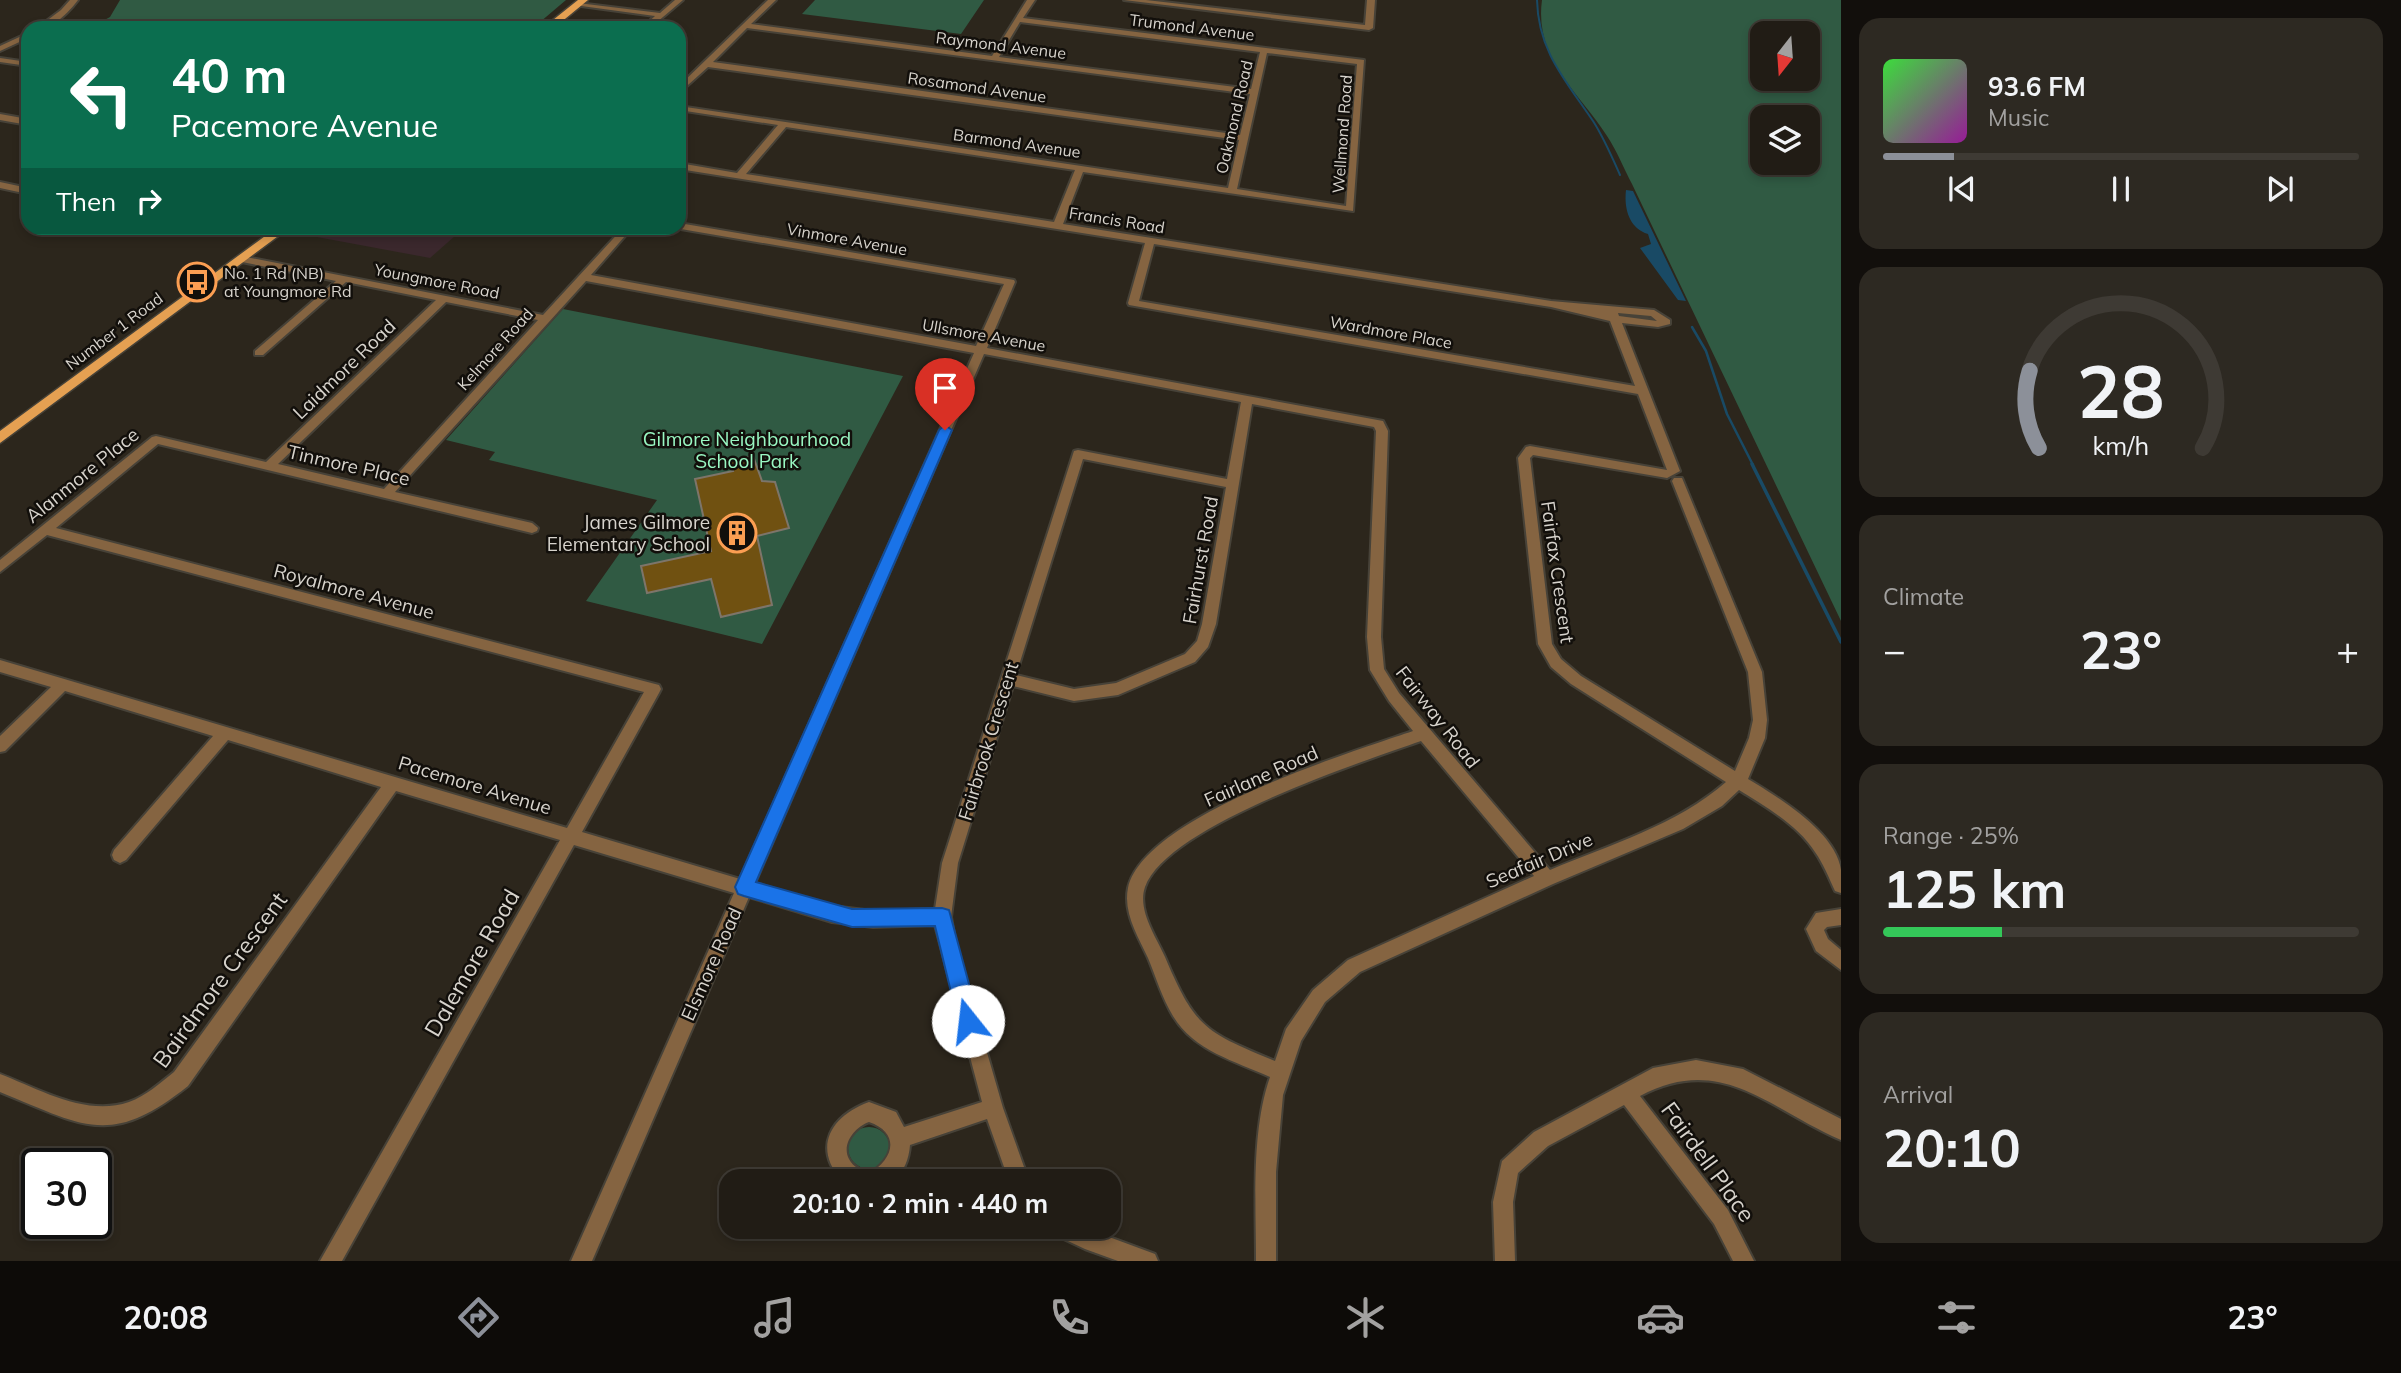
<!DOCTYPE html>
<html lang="en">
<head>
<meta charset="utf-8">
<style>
	body { margin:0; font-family:Mulish,sans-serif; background:#2d2922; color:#f1f3f6; height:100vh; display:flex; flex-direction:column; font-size:26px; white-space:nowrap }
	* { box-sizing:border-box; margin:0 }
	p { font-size:23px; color:#a2a1a0 }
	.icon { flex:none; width:38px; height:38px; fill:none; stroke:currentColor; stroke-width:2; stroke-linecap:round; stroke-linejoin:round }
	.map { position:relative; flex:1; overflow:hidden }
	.side { display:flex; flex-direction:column; gap:18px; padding:18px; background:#120f0c; width:560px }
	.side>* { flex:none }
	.guide { position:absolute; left:21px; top:21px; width:665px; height:214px; border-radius:21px; box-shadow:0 4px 10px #0003,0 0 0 2px #3e3a34; background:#0b6e4f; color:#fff; overflow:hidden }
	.needle { width:46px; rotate:197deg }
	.controls { position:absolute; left:1750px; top:21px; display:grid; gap:14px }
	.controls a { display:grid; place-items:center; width:70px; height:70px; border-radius:14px; background:#211c15; box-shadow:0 4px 10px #0003,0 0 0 2px #3e3a34; font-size:35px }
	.speed { position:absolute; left:21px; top:1148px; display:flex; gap:14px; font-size:35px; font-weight:700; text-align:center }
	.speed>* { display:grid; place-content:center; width:91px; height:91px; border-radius:50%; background:#211c15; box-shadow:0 4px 10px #0003,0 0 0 2px #3e3a34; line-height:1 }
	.speed .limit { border:4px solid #111; border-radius:10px; background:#fff; color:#111 }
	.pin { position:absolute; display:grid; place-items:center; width:60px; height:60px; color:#fff; margin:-72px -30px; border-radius:50% 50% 50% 0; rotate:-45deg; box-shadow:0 0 7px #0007 }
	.pin .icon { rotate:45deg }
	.me { position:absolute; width:77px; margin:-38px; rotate:344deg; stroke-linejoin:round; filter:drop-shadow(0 0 5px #0008) }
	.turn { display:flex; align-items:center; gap:24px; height:147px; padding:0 35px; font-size:32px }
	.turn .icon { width:91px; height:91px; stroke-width:2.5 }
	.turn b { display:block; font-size:49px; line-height:60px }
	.then { display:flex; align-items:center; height:66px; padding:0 35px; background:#0003; gap:14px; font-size:26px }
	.big { font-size:52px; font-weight:700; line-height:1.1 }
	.side .card { flex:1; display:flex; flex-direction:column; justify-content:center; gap:10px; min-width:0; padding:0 24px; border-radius:21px; background:#2d2922 }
	.side .dial { align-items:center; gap:0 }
	.dial svg { height:182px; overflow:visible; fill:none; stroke:#3e3a34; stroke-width:7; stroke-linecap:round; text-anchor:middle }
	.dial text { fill:#f1f3f6; stroke:none }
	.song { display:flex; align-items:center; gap:21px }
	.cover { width:84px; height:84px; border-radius:10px; background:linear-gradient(135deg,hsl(120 70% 55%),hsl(300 70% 35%)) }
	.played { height:7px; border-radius:4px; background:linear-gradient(90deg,#8c9099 15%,#3e3a34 15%) }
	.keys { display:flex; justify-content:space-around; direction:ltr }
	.heat { display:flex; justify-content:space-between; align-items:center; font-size:38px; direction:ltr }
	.charge { height:10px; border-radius:5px; background:linear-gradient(90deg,#34c759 25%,#3e3a34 0) }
	.trip { position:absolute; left:719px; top:1169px; width:402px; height:70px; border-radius:21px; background:#211c15; box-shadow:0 4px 10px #0003,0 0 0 2px #3e3a34; font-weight:700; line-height:70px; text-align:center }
	.dock { display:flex; height:112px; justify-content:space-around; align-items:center; background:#0d0b08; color:#a2a1a0 }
	.dock .icon { width:49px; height:49px }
	.dock .on { color:#8c9099 }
	.dock b { font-size:32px; color:#f1f3f6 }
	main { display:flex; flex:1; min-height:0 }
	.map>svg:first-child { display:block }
	.commercial { fill:#3b282d }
	.green { fill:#305a43; fill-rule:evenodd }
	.water { fill:#194a65 }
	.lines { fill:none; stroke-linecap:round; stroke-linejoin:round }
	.stream-far2 { stroke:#194a65; stroke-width:2 }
	.stream-far1 { stroke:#194a65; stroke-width:2.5 }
	.stream { stroke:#194a65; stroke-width:3.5 }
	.building { fill:#705111; stroke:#7d756a; stroke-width:2 }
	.minor-casing { stroke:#474238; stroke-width:4 }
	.major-casing { stroke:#474238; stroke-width:3 }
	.minor { fill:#856441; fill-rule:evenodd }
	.major { fill:#e5a052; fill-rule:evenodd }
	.route { fill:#1a73e8; stroke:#114b97; stroke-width:2 }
	.labels { text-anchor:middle; stroke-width:5; stroke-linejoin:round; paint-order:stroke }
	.far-street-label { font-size:16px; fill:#d7d3cc; stroke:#120f0b }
	.far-poi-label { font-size:16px; fill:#d7d3cc; stroke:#120f0b; text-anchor:start }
	.street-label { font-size:19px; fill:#d7d3cc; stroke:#120f0b }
	.park-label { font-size:19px; fill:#99f7c2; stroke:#120f0b }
	.poi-label { font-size:19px; fill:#d7d3cc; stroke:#120f0b; text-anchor:end }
	.near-street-label { font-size:23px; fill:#d7d3cc; stroke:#120f0b }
</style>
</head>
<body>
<main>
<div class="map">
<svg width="1841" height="1261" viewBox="0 0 1841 1261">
	<rect width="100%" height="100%" fill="#2c261c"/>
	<!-- commercial -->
	<path class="commercial" d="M296,228H464L430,258L290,232Z"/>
	<!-- green -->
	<path class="green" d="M120,0H566L533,28H90L110,17Z
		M815,0H984L961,34L802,14Z
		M1542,0H1841V621L1632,184C1624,169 1617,151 1607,136C1578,91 1534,59 1542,0ZM1762,33H1808V79H1762ZM1762,117H1808V163H1762Z
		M563,309L903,376L762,644L586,601L657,500L489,460L495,452L446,440Z
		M848 1148a21 21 0 1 1 42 0a21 21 0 1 1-42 0Z"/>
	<!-- water -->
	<path class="water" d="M1626,190L1633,191L1686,301L1678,300L1640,248L1651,244L1648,234C1628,228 1624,207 1626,190Z"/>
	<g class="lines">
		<!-- stream-far2 -->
		<path class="stream-far2" d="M1537,0C1538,51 1566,81 1593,121C1604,138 1612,157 1620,175"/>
		<!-- stream-far1 -->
		<path class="stream-far1" d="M1692,327L1706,351L1727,414L1753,465"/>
		<!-- stream -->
		<path class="stream" d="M1752,464L1841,642"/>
	</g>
	<!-- building -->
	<path class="building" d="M753,456L762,481L775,482L789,528L757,536L772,605L721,617L711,579L647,593L641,566L711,551L695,479L733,471L730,461Z"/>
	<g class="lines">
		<defs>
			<path id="minor" d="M70,0H78C68,13 54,28 37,28L61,10Z
				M675,0H683L650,28H642L655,16L574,5L578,3L660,13Z
				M768,0H776L751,24L992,56L1027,0H1035L1023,18L1364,60L1353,211L1083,172L1063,224L1551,301L1654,310L1670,320V324L1658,327L1622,323L1680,471L1667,478L1533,455L1530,458L1552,644L1561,659L1581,676L1735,771L1749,738L1753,720L1748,672L1672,481L1674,478H1682L1762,672L1767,720L1765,738L1748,779C1778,797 1836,832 1841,870C1841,878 1841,886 1841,893L1835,891C1829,878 1823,863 1815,852C1798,825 1766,807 1739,790L1722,806L1683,829L1553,884L1360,972L1325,1002L1301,1041L1283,1095L1276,1172V1261H1256C1256,1204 1251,1131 1270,1077C1235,1061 1194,1051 1173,1016C1162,998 1156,977 1148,958C1138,936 1123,913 1128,888C1144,816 1349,753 1413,731L1389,701L1370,670L1367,637L1376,431L1374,427L1252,404L1216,624L1208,647L1195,662L1118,695L1074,701L1013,686L958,863L951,917L956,945L1003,1108L1029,1181H1009L987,1119L910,1145C909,1159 904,1172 893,1181H842C812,1147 831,1116 869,1102L896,1112L904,1127L982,1102L935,925L873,927L832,922L749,897L592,1261H571L734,893L574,845L342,1261H320L560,840L396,791L188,1086C110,1148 84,1126 0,1092V1074C39,1089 86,1117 129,1102C146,1096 160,1083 174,1072L381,787L228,740L126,860L120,863L114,860L112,855L114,850L213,736L65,691L5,751L0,752V736L51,687L0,672V660L567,828L644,692L47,535L0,572V560L152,437L156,436L266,462L436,300L346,282L263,355H255V351L336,281L237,261L236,259L241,256L543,315L623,228H632L591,275L976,346L1004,284L675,228H679V223L1014,280L1015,282L987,348L1383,421L1388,431L1381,637L1384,669L1399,693L1550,870C1609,845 1677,825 1726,782L1571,684L1551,667L1538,644L1518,458L1526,447L1530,446L1667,470L1638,394L1129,305L1128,303L1145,243L679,169V163L737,173L778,125L679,110V106L1228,188L1239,140L708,67L679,93V86ZM1020,22L1260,52L1251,89L999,57ZM747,28L1250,94L1240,135L713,62ZM1267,53L1357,64L1346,206L1237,189ZM786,127L1075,170L1054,222L746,174ZM1154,244L1551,307L1610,321L1635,386L1139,301ZM586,281L974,353L740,879L582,832L659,693L661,689L659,685L56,528L158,444L532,533L537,531L538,528L532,523L395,492ZM446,302L538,320L384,489L278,464ZM1618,313L1651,316L1657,321L1619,316ZM984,354L1241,402L1227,479L1078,450L1074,451L942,863L935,909L873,911L832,906L755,883ZM1083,459L1226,487L1202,624L1197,641L1185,654L1116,683L1074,689L1016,675ZM1421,741L1534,876L1348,960L1313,990L1286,1029L1275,1061C1205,1032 1195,1028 1165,957C1156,937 1137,910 1145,887C1166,826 1361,762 1421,741ZM869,1122C901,1133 894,1160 868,1174C861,1170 853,1167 849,1159C841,1144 855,1127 869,1122Z
				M1124,0H1146L1365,25L1367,0H1375L1373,28L1369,30Z
				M28,33V38L0,51V46Z
				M0,58L28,62V66L0,62Z
				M0,114L28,119V125L0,120Z
				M0,182L28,188V194L0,188Z
				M1841,909V925L1827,927L1824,930L1828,939L1841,950V970L1816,951L1806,929L1816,913Z
				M1696,1060L1743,1069L1841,1119V1140C1770,1110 1722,1052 1640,1096L1728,1210L1754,1261H1733L1714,1224L1624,1105L1548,1146L1518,1173L1513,1202L1515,1261H1495L1493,1202L1502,1161L1534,1132L1653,1068Z
				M1050,1227H1082L1155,1254L1158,1261H1118L1085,1249L1053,1234Z"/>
			<path id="major" d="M578,0H588L554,28H543Z
				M276,228H289L0,443V431Z"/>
		</defs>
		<!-- minor casing -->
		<use href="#minor" class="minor-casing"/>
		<!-- major casing -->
		<use href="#major" class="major-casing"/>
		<!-- minor -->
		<use href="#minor" class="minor"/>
		<!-- major -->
		<use href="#major" class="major"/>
	</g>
	<!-- route -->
	<path class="route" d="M945,425L952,430L756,882L852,909L942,908L949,910L979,1021L976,1028L968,1031L961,1028L958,1021L935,926L852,927L744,896L738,894L735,887L939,430Z"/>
	<!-- icons -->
	<defs>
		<symbol id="bus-ring" viewBox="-11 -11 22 22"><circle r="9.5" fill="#120f0b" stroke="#fb9e52" stroke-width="1.5"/><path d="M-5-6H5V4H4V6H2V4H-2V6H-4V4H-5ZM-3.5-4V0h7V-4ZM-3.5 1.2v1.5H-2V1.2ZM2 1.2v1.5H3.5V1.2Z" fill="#fb9e52"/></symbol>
		<symbol id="building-ring" viewBox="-11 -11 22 22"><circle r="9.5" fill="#120f0b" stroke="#fb9e52" stroke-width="1.5"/><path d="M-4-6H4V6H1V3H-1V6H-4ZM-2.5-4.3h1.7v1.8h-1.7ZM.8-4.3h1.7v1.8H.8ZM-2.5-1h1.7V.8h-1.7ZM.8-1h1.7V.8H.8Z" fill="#fb9e52"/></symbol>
	</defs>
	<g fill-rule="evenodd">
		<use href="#bus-ring" x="175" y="260" width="44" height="44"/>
		<use href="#building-ring" x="715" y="511" width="44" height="44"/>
	</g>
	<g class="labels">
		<!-- far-street labels -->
		<g class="far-street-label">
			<text transform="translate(1192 27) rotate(7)" y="6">Trumond Avenue</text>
			<text transform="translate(1001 45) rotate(7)" y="6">Raymond Avenue</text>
			<text transform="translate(977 87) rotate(8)" y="6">Rosamond Avenue</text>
			<text transform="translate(1234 117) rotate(-77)" y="6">Oakmond Road</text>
			<text transform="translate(1342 134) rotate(-86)" y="6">Wellmond Road</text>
			<text transform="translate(1017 143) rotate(8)" y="6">Barmond Avenue</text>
			<text transform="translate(1117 220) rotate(9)" y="6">Francis Road</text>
			<text transform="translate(847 239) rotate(10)" y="6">Vinmore Avenue</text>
			<text transform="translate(437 281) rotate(11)" y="6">Youngmore Road</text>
			<text transform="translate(114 331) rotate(-37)" y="6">Number 1 Road</text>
			<text transform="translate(1391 332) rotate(10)" y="6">Wardmore Place</text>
			<text transform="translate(984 335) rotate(10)" y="6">Ullsmore Avenue</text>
			<text transform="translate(495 349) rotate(-48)" y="6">Kelmore Road</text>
		</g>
		<!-- far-poi labels -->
		<g class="far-poi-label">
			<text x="224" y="279">No. 1 Rd (NB)<tspan x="224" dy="18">at Youngmore Rd</tspan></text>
		</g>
		<!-- street labels -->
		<g class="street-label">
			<text transform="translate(344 369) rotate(-44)" y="7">Laidmore Road</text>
			<text transform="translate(349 465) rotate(13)" y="7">Tinmore Place</text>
			<text transform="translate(82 475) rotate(-39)" y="7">Alanmore Place</text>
			<text transform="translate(1200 560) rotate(-80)" y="7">Fairhurst Road</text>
			<text transform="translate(1558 572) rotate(82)" y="7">Fairfax Crescent</text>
			<text transform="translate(354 591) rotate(15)" y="7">Royalmore Avenue</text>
			<text transform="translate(1438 717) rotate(52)" y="7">Fairway Road</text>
			<text transform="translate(988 741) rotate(-73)" y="7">Fairbrook Crescent</text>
			<text transform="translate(1261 776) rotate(-24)" y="7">Fairlane Road</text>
			<text transform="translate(475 785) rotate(17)" y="7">Pacemore Avenue</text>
			<text transform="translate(1539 860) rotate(-23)" y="7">Seafair Drive</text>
			<text transform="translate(711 964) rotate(-66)" y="7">Elsmore Road</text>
		</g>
		<!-- park labels -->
		<g class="park-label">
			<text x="747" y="446">Gilmore Neighbourhood<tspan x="747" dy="22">School Park</tspan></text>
		</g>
		<!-- poi labels -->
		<g class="poi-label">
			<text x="710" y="529">James Gilmore<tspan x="710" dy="22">Elementary School</tspan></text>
		</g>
		<!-- near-street labels -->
		<g class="near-street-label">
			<text transform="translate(472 963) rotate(-60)" y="8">Dalemore Road</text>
			<text transform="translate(220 980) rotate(-54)" y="8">Bairdmore Crescent</text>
			<text transform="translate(1708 1162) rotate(54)" y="8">Fairdell Place</text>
		</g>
	</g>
</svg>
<div class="controls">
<a><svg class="needle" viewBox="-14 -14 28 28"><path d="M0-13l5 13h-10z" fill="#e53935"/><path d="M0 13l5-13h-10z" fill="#a2a1a0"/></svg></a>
<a><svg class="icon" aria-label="layers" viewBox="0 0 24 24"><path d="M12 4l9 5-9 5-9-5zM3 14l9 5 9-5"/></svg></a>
</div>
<div class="speed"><div class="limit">30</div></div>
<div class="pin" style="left:945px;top:430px;background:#d93025"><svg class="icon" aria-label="arrive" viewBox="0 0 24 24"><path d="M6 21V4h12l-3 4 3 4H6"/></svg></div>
<svg class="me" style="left:968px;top:1021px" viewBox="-20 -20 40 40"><circle r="19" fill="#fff"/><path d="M0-13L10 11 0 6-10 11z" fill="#1a73e8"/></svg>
<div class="trip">20:10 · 2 min · 440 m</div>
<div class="guide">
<div class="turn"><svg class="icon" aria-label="left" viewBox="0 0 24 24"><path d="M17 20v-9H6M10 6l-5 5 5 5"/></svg><div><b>40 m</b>Pacemore Avenue</div></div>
<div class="then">Then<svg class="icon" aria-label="right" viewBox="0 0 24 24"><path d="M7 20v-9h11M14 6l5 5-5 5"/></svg></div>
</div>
</div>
<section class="side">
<div class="card">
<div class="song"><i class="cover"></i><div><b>93.6 FM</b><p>Music</p></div></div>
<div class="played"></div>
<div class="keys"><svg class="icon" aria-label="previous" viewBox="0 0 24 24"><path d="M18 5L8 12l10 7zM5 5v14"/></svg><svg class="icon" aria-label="pause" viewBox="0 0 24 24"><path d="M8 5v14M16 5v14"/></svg><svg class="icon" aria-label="next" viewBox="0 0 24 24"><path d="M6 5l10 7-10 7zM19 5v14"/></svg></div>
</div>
<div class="card dial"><svg viewBox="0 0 100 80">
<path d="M14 69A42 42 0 1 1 86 69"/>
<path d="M14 69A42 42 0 0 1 10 35" stroke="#8c9099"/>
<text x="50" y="56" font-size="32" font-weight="700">28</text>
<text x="50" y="72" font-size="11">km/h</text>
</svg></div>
<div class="card"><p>Climate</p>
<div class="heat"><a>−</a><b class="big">23°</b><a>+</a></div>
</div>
<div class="card"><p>Range · 25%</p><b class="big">125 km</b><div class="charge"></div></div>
<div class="card"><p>Arrival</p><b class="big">20:10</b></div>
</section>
</main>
<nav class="dock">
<b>20:08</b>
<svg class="icon on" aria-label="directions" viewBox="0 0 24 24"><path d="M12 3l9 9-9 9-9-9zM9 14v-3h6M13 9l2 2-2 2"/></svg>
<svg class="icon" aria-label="music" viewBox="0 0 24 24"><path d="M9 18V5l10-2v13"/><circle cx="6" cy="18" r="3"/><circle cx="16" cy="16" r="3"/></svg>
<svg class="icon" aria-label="phone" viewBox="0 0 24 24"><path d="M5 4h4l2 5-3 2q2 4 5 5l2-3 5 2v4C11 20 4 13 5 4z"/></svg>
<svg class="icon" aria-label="climate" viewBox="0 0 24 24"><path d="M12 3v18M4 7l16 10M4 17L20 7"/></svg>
<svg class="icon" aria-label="car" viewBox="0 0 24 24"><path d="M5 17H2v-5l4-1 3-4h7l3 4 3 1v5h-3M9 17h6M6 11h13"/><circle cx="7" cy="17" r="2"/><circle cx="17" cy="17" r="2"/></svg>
<svg class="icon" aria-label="filters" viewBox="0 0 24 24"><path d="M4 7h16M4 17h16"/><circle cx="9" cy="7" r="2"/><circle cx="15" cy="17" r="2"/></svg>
<b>23°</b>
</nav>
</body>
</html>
